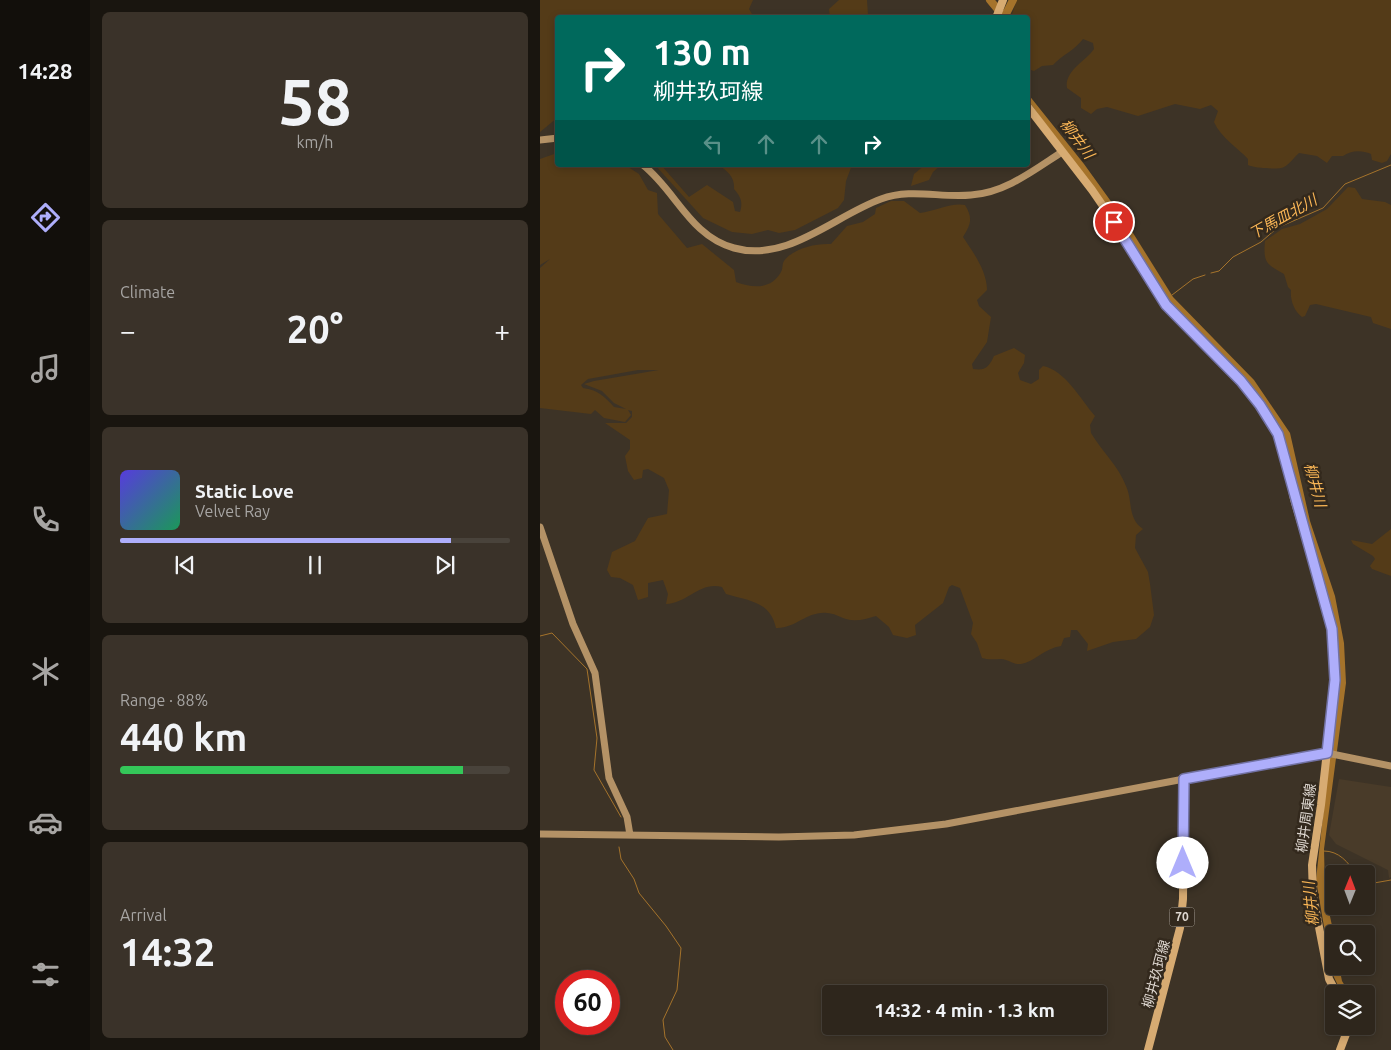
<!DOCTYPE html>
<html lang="en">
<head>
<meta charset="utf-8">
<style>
	body { margin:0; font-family:Ubuntu,"Noto Sans JP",sans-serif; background:#3a3229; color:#f1f3f6; height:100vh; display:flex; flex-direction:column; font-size:19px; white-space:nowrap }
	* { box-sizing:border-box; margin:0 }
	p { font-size:16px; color:#a7a5a3 }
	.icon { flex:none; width:28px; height:28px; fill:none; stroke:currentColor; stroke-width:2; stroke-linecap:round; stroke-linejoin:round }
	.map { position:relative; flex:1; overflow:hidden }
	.side { display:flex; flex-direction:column; gap:12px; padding:12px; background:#19150f; width:450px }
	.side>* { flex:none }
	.hud { position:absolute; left:15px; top:15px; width:475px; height:152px; border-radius:5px; box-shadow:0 2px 8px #0003,0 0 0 1px #49433b; background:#00695c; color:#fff; overflow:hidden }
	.needle { width:32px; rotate:1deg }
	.controls { position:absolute; left:785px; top:865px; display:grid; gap:10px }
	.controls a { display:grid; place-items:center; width:50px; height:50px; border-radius:5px; background:#2e261c; box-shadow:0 2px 8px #0003,0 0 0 1px #49433b; font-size:25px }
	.speed { position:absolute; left:15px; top:970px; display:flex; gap:10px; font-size:25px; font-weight:700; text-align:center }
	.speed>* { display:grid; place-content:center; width:65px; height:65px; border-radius:50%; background:#2e261c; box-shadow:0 2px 8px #0003,0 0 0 1px #49433b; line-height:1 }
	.speed .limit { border:8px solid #d22; background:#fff; color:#111 }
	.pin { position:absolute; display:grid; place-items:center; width:42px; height:42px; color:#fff; margin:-21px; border:2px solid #fff; border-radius:50%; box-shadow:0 1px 5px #0007 }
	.me { position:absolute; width:55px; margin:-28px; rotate:0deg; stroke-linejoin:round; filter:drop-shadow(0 0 4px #0008) }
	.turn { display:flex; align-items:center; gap:18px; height:105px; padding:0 15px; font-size:22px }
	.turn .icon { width:65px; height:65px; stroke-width:2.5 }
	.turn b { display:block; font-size:35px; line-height:42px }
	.lanes { display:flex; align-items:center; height:48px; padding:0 15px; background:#0003; justify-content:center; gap:25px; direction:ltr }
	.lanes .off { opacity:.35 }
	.big { font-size:38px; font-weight:700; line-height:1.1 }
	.side .widget { flex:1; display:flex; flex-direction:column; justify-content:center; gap:8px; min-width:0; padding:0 18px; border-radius:8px; background:#3a3229 }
	.side .dial { align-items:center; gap:0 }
	.dial b { font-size:65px; line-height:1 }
	.song { display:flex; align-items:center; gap:15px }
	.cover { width:60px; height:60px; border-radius:8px; background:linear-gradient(135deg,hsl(250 70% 55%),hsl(150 70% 35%)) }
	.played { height:5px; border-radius:2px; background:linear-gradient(90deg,#aeaefb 85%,#49433b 85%) }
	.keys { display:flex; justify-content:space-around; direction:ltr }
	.heat { display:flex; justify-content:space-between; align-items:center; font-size:28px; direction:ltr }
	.charge { height:8px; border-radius:4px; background:linear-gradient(90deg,#34c759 88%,#49433b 0) }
	.trip { position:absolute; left:282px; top:985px; width:285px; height:50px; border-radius:5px; background:#2e261c; box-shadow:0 2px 8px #0003,0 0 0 1px #49433b; font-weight:700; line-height:50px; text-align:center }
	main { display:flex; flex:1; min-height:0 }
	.tabs { display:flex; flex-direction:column; width:90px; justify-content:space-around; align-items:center; background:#120f0b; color:#a7a5a3 }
	.tabs .icon { width:35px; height:35px }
	.tabs .selected { color:#aeaefb }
	.tabs b { font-size:22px; color:#f1f3f6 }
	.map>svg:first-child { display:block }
	.built { fill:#493b29 }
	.green { fill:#543b18; fill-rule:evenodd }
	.water { fill:#a5732b }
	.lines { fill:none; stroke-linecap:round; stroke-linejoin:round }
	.stream { stroke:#a5732b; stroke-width:1 }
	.river { stroke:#a5732b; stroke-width:8 }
	.secondary { stroke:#b49266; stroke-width:7 }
	.primary { stroke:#d7ab72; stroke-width:8 }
	.route-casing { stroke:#7171a3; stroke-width:12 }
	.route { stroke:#aeaefb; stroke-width:9 }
	.labels { text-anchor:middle; stroke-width:5; stroke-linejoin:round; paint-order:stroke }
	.shield { fill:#33291d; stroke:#aba39a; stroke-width:1 }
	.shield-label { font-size:12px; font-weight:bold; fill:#ded7d0 }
	.street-label { font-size:14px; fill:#ded7d0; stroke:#33291d }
	.water-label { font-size:15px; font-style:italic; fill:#f9b555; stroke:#33291d }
</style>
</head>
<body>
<main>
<nav class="tabs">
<b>14:28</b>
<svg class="icon selected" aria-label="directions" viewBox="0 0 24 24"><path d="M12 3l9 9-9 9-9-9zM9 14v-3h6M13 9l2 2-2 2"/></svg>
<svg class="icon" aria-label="music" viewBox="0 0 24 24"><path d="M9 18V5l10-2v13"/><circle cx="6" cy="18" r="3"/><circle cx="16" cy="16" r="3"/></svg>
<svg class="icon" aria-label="phone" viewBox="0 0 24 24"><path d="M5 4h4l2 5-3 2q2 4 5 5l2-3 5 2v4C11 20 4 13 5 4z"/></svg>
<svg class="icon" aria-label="climate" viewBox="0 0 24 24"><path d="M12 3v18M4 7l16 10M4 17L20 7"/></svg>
<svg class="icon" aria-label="car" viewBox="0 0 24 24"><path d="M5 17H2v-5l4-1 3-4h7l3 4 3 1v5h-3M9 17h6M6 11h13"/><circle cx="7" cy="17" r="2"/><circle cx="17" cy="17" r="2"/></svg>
<svg class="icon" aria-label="filters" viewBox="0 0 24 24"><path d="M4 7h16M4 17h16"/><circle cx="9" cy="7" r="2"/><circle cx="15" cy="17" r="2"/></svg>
</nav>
<section class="side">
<div class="widget dial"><b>58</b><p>km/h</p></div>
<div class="widget"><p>Climate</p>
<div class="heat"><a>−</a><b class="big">20°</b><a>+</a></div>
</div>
<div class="widget">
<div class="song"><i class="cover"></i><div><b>Static Love</b><p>Velvet Ray</p></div></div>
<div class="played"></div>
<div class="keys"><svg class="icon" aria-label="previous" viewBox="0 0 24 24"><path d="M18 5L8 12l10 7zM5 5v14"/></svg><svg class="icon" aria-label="pause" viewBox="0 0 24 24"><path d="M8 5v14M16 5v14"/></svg><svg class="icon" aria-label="next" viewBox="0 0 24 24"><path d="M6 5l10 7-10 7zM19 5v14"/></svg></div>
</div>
<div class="widget"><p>Range · 88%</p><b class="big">440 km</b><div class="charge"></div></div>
<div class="widget"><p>Arrival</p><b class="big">14:32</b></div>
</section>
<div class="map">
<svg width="851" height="1050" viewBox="0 0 851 1050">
	<rect width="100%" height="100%" fill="#3d3326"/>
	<!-- built -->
	<path class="built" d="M799,779L851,787V877L849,878L848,870L796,844L789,835Z"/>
	<!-- green -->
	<path class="green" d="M0,0H213L209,9L212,14L218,17L18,18L17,118L0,132Z
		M299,0H327L328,15L322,17H290L289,9Z
		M477,0H851V154L847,161L842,163L832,160L831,154C822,150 811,150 803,156H792L787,163L777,156L759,153C754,157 750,164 744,167C739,170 714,168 708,165V159C697,147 681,138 674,122L678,111L671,105L660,109L635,104L598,116L567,107L557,109L551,114L541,108V98L527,88C524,71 546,61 554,49L553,43L543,39C535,50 522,55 513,65L502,66L494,71L488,69V18L471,17Z
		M17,153L18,165H85L99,174L108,190L117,193L118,214L147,248L162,244L194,270L196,282C212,288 231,290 241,272C243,269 242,264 244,261C253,248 277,243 291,244L307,226L323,222L335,214L336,208L351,201H364L380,213C394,211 413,202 425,205C433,218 431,224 423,237C433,252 447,271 447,290L437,300L439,306L451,317L447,342L432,364L433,369C445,371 449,367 454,356L474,348L485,355L484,363L478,373L480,380L491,384L499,379V370L503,366C525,370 541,400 555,416L550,425L551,433C562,452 578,465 586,486C593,501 587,518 603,529L596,535L595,548L608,572L610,584L614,615L610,627L596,639L573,642L547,651L548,644L537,630H531L530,637L524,638L521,646C505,648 494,662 481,664C473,665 468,659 461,659C454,659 448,660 442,658L437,643L431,634L433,623L420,588L412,585L409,587L403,603L375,625L376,635L367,638L353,635L349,627L336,616C326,619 316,622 306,619C300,617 293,613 287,613C267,611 255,629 236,628C230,601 209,601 186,594L182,587C160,581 148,603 126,604L128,594L123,580L108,583V597L98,600L93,585L80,578L71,577L67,570L72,552L95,541L108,518L127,514L129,490L124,478L108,469L103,470L102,478L94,480L88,471L85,456L90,449V440L65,423H86L92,417V411L88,410L91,415L85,422L64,418L55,410L51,414L0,408V268L10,259L0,265V159ZM98,370H119L54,381L44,384L62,391L74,403L86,409L74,407C64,396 58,390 43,388L41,385L48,379Z
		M115,165H121L149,197L167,185L193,202L195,211L200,212C203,202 201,197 194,189C195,177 187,171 179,165H312L306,181L304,200L298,208L255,230L239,233L228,230L212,234L192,232L163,218Z
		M385,165H401L393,172L389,180L371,186L374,174Z
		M808,187L815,188L822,199L845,202L851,205V329L833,323L831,317L776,304L770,305L765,316L762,317C754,311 750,300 751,290L748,287L744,274C727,264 723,264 725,241L742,229L760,224L787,209Z
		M851,529V576L832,569L830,566L835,559L833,556L813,544L811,540L832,544Z"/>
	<!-- water -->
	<path class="water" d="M488,94L544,164L588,225L633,297L714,380L750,433L770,521L795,596L804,643L806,683L784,849L785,893L794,935V966H799L802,981L810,994H802L792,973L776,880L798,678L796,630L771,547L746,445L731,417L705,381L629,302L595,247L488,100Z"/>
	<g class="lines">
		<!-- stream -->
		<path class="stream" d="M671,273L679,271L693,257L721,242L737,228L783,208L805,184L851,165
			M632,295L653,279L665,275
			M0,636L12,633L47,669L57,738L54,770L81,817
			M79,847L81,859L94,879L99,893L126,926L141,948L137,990L123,1020L125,1037L133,1050
			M784,851C799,851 808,862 816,874
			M826,880L834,883L851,880"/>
		<!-- river -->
		<path class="river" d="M450,0L464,17
			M464,18L473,0"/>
		<!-- secondary -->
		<path class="secondary" d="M0,140L18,138
			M103,165C136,191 150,236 194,248C247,263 294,216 341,199C371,188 400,198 431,195C465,193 494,170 522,152
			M0,527L33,624L55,673L69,778L87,817L90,835
			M787,753L851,766
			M0,834L239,837L314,835L406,824L644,779"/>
		<!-- primary -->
		<path class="primary" d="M456,18L463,0
			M488,107L552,190L585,238L626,305L711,393L737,434L744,453L754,499L790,621L793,641L795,680L781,805L772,865L773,896L789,979L797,994
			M608,1050L640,928L643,899L644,779L787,753
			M800,1050L809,1026"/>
	</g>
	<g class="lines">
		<defs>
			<path id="route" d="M574,222L626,305L701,381L720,405L738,434L792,629L795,680L787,753L644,779L643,863"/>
		</defs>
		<!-- route casing -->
		<use href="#route" class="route-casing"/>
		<!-- route -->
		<use href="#route" class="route"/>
	</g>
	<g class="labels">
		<!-- shield labels -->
		<rect class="shield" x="629.5" y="907.5" width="25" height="19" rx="4"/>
		<g class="shield-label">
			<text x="642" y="921">70</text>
		</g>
		<!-- street labels -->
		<g class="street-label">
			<text transform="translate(766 818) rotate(-82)" y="5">柳井周東線</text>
			<text transform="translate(616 974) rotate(-75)" y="5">柳井玖珂線</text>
		</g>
		<!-- water labels -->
		<g class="water-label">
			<text transform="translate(537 139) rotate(53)" y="5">柳井川</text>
			<text transform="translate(743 217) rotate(-29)" y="5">下馬皿北川</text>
			<text transform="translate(775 485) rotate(75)" y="5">柳井川</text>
			<text transform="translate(771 904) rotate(-96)" y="5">柳井川</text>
		</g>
	</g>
</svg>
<div class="controls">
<a><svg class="needle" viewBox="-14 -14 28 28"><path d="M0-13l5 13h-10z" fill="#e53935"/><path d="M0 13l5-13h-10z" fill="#a7a5a3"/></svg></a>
<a><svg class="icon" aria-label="search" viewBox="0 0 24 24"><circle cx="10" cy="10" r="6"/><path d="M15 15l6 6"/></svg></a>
<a><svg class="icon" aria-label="layers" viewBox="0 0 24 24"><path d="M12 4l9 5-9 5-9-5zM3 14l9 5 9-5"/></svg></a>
</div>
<div class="speed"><div class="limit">60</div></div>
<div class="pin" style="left:574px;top:222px;background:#d93025"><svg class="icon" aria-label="arrive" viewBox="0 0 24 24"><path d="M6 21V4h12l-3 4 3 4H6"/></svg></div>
<svg class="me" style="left:643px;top:863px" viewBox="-20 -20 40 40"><circle r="19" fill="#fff"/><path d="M0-13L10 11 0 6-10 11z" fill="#aeaefb"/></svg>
<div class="trip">14:32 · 4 min · 1.3 km</div>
<div class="hud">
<div class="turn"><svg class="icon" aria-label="right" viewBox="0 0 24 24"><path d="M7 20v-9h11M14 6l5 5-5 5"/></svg><div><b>130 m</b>柳井玖珂線</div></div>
<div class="lanes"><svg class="icon off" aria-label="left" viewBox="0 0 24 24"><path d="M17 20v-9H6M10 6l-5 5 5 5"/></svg><svg class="icon off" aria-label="ahead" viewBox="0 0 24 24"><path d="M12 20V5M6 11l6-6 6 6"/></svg><svg class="icon off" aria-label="ahead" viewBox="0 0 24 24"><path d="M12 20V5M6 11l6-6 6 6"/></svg><svg class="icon" aria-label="right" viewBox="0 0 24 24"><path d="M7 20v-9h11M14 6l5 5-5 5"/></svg></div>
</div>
</div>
</main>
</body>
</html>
